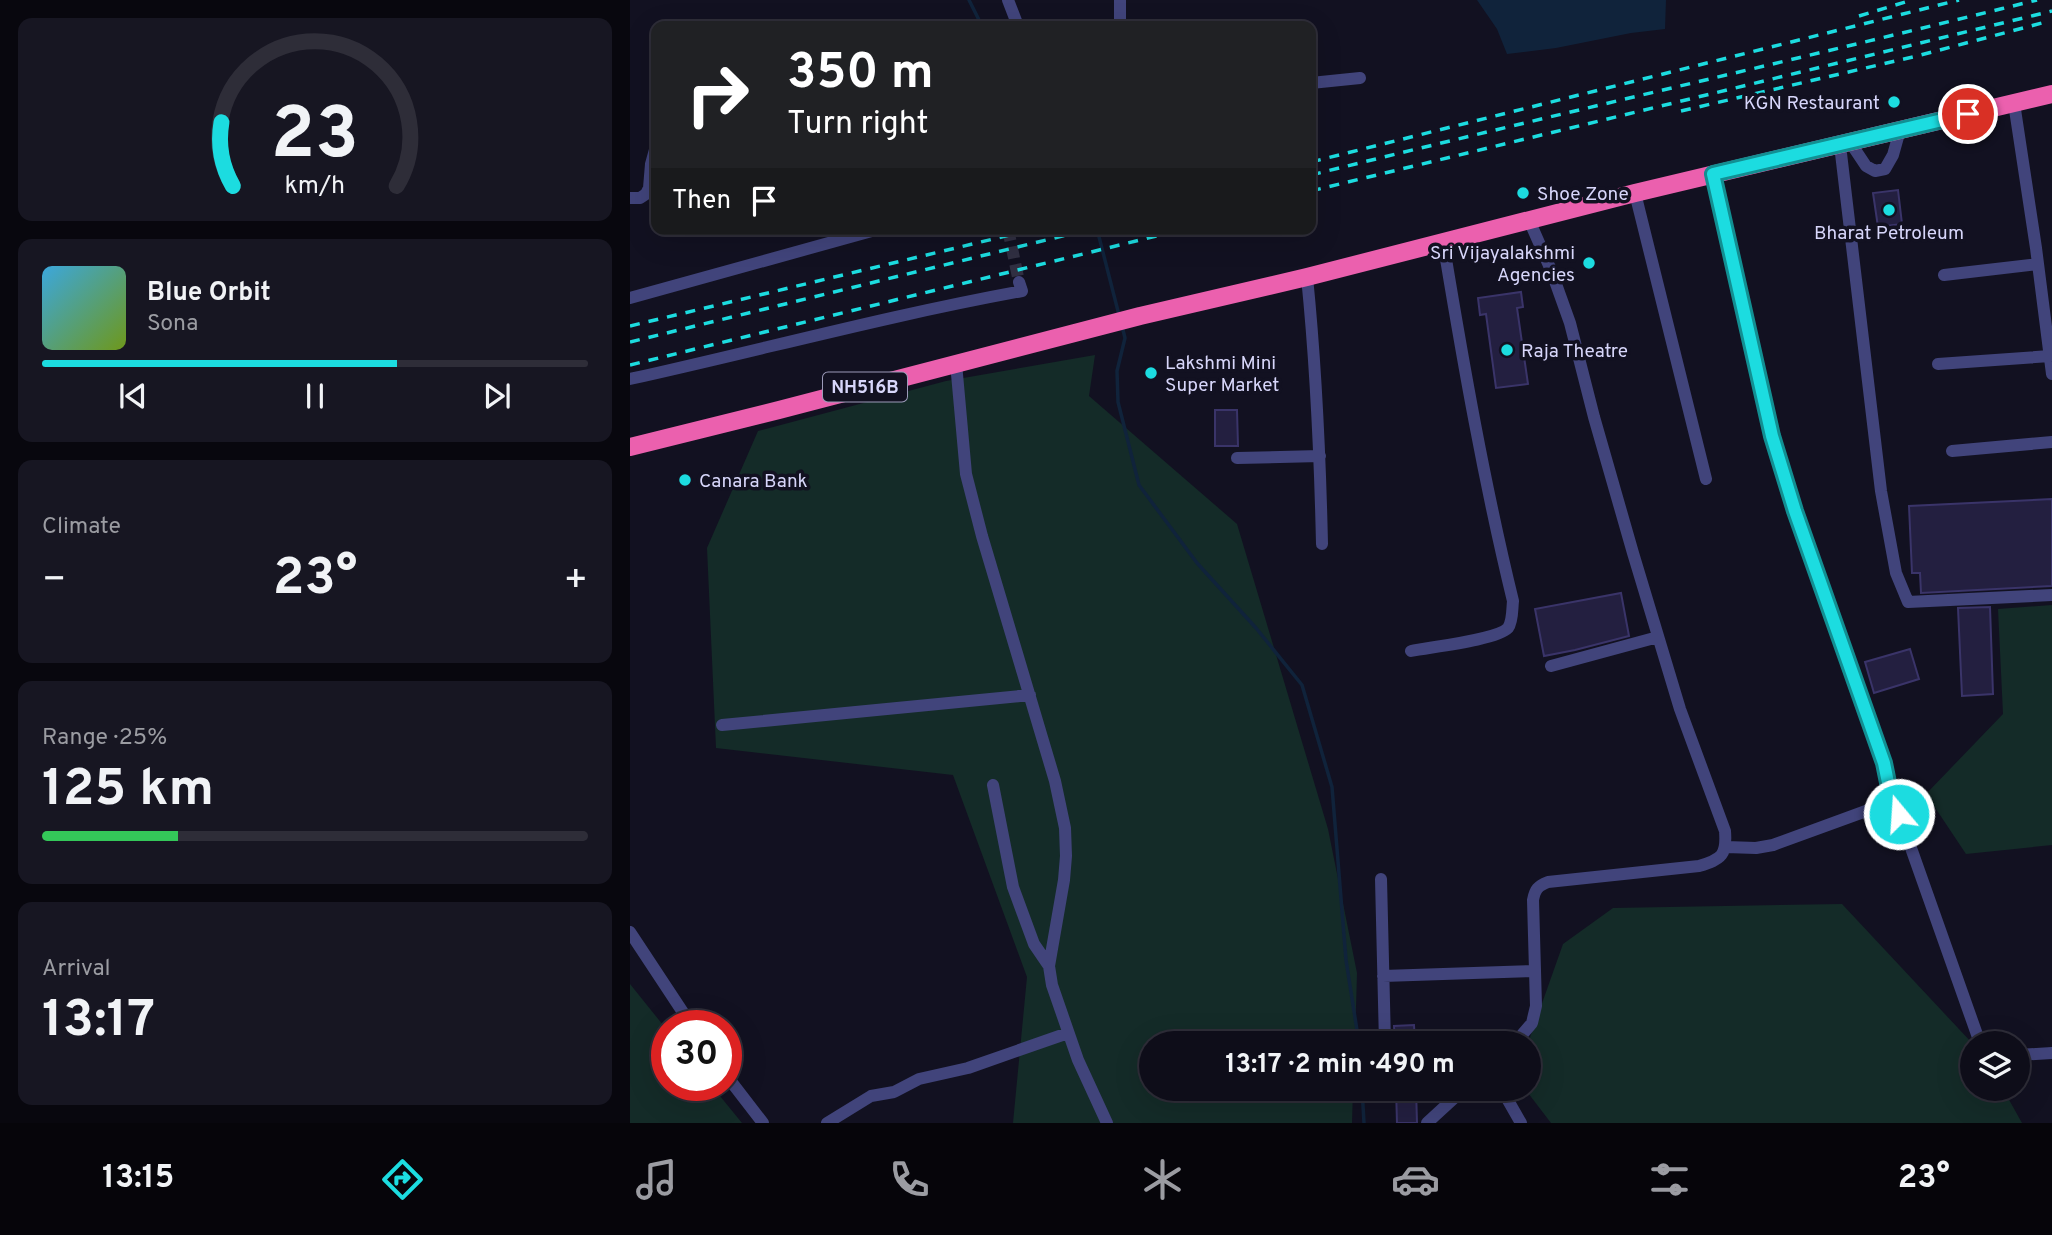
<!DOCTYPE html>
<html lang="en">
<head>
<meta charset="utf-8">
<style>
	body { margin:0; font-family:Overpass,sans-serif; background:#171622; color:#f1f3f6; height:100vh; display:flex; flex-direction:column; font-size:26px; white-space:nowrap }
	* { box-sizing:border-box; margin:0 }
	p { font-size:23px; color:#9b9ca2 }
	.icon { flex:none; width:38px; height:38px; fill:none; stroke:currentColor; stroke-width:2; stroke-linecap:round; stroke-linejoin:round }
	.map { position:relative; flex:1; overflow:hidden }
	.details { display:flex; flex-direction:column; gap:18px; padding:18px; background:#08070e; width:630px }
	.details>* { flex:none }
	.banner { position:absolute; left:21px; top:21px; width:665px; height:214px; border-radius:14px; box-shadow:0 7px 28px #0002,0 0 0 2px #2e2d38; background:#202124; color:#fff; overflow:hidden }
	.controls { position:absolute; left:1330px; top:1031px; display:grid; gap:14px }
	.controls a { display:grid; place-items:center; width:70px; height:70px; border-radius:50%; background:#0e0d19; box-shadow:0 7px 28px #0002,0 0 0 2px #2e2d38; font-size:35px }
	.speed { position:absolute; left:21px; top:1010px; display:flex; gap:14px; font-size:35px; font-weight:700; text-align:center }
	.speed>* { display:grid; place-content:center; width:91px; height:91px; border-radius:50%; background:#0e0d19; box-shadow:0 7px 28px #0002,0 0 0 2px #2e2d38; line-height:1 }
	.speed .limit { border:10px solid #d22; background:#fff; color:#111 }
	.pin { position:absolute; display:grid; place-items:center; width:60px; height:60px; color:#fff; margin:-30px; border:4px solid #fff; border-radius:50%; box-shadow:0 2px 7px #0007 }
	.me { position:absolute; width:77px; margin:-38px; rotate:342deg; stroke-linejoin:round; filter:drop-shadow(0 0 5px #0008) }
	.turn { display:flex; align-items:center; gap:24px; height:147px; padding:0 21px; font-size:32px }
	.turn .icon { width:91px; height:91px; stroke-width:2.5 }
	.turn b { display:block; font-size:49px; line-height:60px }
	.then { display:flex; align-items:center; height:66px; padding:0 21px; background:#0003; gap:14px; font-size:26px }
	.big { font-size:52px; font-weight:700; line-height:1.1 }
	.details .tile { flex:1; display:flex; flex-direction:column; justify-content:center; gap:10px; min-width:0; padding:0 24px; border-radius:14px; background:#171622 }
	.details .dial { align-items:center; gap:0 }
	.dial svg { height:182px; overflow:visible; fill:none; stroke:#2e2d38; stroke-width:7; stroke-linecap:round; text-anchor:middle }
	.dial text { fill:#f1f3f6; stroke:none }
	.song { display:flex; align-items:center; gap:21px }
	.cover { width:84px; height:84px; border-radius:10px; background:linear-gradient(135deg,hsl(200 70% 55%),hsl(80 70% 35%)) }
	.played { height:7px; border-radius:4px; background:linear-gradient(90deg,#1cdce0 65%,#2e2d38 65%) }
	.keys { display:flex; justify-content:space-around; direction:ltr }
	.heat { display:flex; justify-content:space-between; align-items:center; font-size:38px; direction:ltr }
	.charge { height:10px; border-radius:5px; background:linear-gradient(90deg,#34c759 25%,#2e2d38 0) }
	.trip { position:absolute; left:509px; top:1031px; width:402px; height:70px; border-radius:35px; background:#0e0d19; box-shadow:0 7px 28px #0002,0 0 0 2px #2e2d38; font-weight:700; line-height:70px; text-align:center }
	.tabs { display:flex; height:112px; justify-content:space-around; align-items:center; background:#06050a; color:#9b9ca2 }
	.tabs .icon { width:49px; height:49px }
	.tabs .current { color:#1cdce0 }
	.tabs b { font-size:32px; color:#f1f3f6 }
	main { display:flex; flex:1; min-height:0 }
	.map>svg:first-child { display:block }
	.green { fill:#142b28 }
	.water { fill:#10233b }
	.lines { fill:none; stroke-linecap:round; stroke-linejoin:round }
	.stream { stroke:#10233b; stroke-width:3.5 }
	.building { fill:#231f40; stroke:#3a3469; stroke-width:2 }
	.minor-tunnel { stroke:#302f42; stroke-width:12; stroke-dasharray:12 6; stroke-linecap:butt }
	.minor { stroke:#41447b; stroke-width:12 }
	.highway { stroke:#eb60ae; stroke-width:18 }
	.rail { stroke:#1cdce0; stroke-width:3.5; stroke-dasharray:10 9; stroke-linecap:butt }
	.route-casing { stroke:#128f92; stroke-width:18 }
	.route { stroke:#1cdce0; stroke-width:12 }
	.poi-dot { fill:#1cdce0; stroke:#121121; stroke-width:2.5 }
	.labels { text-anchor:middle; stroke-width:7; stroke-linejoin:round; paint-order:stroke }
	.shield { fill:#121121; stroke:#9c9bb9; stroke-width:2 }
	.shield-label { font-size:18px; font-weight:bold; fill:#d7d6fa }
	.poi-label { font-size:19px; fill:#d7d6fa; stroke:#121121; text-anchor:start }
</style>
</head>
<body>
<main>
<section class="details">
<div class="tile dial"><svg viewBox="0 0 100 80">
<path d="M14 69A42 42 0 1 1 86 69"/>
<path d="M14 69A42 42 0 0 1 9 41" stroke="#1cdce0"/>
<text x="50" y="56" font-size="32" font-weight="700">23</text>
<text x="50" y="72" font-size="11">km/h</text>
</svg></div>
<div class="tile">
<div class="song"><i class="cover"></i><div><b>Blue Orbit</b><p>Sona</p></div></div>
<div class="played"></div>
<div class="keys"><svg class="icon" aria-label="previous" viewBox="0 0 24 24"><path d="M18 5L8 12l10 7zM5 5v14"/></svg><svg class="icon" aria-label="pause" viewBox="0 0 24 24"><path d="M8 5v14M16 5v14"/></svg><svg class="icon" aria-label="next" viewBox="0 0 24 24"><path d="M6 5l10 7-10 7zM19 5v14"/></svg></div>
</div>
<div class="tile"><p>Climate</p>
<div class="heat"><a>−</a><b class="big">23°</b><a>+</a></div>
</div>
<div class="tile"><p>Range · 25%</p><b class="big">125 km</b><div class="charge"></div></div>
<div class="tile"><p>Arrival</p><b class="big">13:17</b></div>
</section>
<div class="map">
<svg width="1422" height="1123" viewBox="0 0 1422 1123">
	<rect width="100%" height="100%" fill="#121121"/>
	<!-- green -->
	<path class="green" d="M465,355L459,396L607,524L698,829L727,973L725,1043H522V1088L723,1089L722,1123H383L397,977L323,775L86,748L77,548L128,431L316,381Z
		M1422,605V845L1336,854L1296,794L1373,714L1368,609Z
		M1212,904L1342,1043V1088L1373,1089L1392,1123H921L895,1089L900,1088V1043H898L933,944L983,908Z
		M0,984L37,1030V1085H81L112,1123H0Z"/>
	<!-- water -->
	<path class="water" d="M847,0H1036L1035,29L1001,33L926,48L877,54L867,29Z"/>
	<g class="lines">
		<!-- stream -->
		<path class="stream" d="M339,0L352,26
			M467,229L489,315
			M492,326L495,338L487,371L488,402L509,485L567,563L626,628L672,685L702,787L716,960L729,1043
			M732,1088L734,1123"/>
	</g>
	<!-- building -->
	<path class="building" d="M1268,190L1272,224L1248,227L1243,193Z
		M891,292L893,307L887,308L898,384L866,388L856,314L850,315L848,298Z
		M585,410H607L608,446H585Z
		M1422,499V586L1291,593L1290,573H1282L1279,506Z
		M991,593L999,636L945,650L914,656L905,609Z
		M1360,607L1363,694L1332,696L1328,608Z
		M1280,649L1289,679L1244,693L1235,662Z
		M784,1025L785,1043H765L764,1026Z
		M766,1088H786L787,1123H767Z"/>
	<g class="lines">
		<!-- minor-tunnel -->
		<path class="minor-tunnel" d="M378,229L389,282"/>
		<!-- minor -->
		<path class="minor" d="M378,0L388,26
			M490,26V0
			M681,83L730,78
			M1384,103L1406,248L1422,374
			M1220,142L1236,166L1245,171L1255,169L1263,155L1270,130
			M1210,145L1251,491L1266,573L1278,602L1422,595
			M1083,174L1142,436L1165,511L1254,763L1263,808
			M1005,193L1076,479
			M0,198H10L16,194L19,188L21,164L26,146
			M1314,275L1408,264
			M677,277C686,366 690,455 692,544
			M0,298L249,229
			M326,363L336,474L352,536L425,781L435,828L436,856L434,880L419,966L422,985L448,1060L477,1123
			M1308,364L1420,356
			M0,379C131,350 260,315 392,291L389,282
			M1322,451L1422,442
			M607,458L690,456
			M781,651C800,647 867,640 878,628C883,621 882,609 883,601C854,482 833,362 813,241
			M921,666L1028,637
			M92,725L400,695
			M363,785L383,887L404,944L419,966
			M1096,847L1126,848L1143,845L1236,811L1251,808H1263L1269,814L1350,1043
			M751,879L755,1043
			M0,932L62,1026
			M753,976L905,971
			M885,1043L902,1023L906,1006L903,900C905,889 908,886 918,882L1069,866C1092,859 1097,855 1095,831L1050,709L1003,553L964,417L940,323L921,270L899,220
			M1388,1055L1422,1053
			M96,1075L133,1123
			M871,1088L891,1123
			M197,1123L241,1096L264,1092L289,1079L338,1068L438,1033
			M797,1123L835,1088"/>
		<!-- highway -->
		<path class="highway" d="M0,447L149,410L510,316L677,277L1005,193L1422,94"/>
		<!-- rail -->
		<path class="rail" d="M1229,16L1282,0
			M1051,111L1287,56L1412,23
			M681,162L1329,0
			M681,175C922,115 1165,60 1407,0
			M681,191L1422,11
			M0,326L405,229
			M0,342L461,229
			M0,365L555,229"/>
	</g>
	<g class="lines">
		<defs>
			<path id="route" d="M1269,814L1263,807L1254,763L1165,511L1142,436L1083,174L1338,114"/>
		</defs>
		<!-- route casing -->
		<use href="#route" class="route-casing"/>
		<!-- route -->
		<use href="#route" class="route"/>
	</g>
	<!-- markers -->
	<g class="poi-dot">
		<circle cx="1264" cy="102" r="7"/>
		<circle cx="893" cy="193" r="7"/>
		<circle cx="1259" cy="210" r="7"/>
		<circle cx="959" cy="263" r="7"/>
		<circle cx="877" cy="350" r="7"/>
		<circle cx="521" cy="373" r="7"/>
		<circle cx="55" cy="480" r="7"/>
	</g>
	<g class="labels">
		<!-- shield labels -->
		<rect class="shield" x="193" y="372.5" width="84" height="29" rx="5"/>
		<g class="shield-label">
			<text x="235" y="393">NH516B</text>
		</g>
		<!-- poi labels -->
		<g class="poi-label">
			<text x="1250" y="109" text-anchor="end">KGN Restaurant</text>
			<text x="907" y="200">Shoe Zone</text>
			<text x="1259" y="239" text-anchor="middle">Bharat Petroleum</text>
			<text x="945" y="259" text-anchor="end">Sri Vijayalakshmi<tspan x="945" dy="22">Agencies</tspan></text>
			<text x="891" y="357">Raja Theatre</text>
			<text x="535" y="369">Lakshmi Mini<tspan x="535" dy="22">Super Market</tspan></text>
			<text x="69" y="487">Canara Bank</text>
		</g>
	</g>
</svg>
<div class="controls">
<a><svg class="icon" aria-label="layers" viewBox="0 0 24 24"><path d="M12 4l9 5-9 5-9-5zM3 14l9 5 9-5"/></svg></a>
</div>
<div class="speed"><div class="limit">30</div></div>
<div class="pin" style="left:1338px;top:114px;background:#d93025"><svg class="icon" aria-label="arrive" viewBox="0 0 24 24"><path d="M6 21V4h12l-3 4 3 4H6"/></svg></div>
<svg class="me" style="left:1269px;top:814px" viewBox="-20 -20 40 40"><circle r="17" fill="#1cdce0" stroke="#fff" stroke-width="3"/><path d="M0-11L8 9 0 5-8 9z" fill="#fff"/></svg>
<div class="trip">13:17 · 2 min · 490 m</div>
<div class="banner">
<div class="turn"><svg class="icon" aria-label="right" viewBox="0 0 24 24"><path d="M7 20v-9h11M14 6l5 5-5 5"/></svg><div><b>350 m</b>Turn right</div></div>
<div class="then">Then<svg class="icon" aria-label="arrive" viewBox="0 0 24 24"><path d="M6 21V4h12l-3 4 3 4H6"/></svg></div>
</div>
</div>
</main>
<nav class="tabs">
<b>13:15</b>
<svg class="icon current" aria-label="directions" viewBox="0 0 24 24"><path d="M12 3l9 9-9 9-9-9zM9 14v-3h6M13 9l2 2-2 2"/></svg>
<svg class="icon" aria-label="music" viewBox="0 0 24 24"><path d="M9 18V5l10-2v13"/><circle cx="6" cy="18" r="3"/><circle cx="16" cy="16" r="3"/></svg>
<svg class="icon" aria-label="phone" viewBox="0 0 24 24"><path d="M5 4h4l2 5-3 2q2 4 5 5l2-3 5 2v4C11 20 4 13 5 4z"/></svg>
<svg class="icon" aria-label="climate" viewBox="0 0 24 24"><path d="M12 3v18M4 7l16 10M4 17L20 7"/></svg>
<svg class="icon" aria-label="car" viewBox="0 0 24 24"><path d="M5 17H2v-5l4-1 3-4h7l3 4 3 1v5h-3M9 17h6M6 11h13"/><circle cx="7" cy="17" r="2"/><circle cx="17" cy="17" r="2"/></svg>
<svg class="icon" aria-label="filters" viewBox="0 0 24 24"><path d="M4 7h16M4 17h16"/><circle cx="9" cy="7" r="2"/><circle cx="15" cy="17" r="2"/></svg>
<b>23°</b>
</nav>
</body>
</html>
